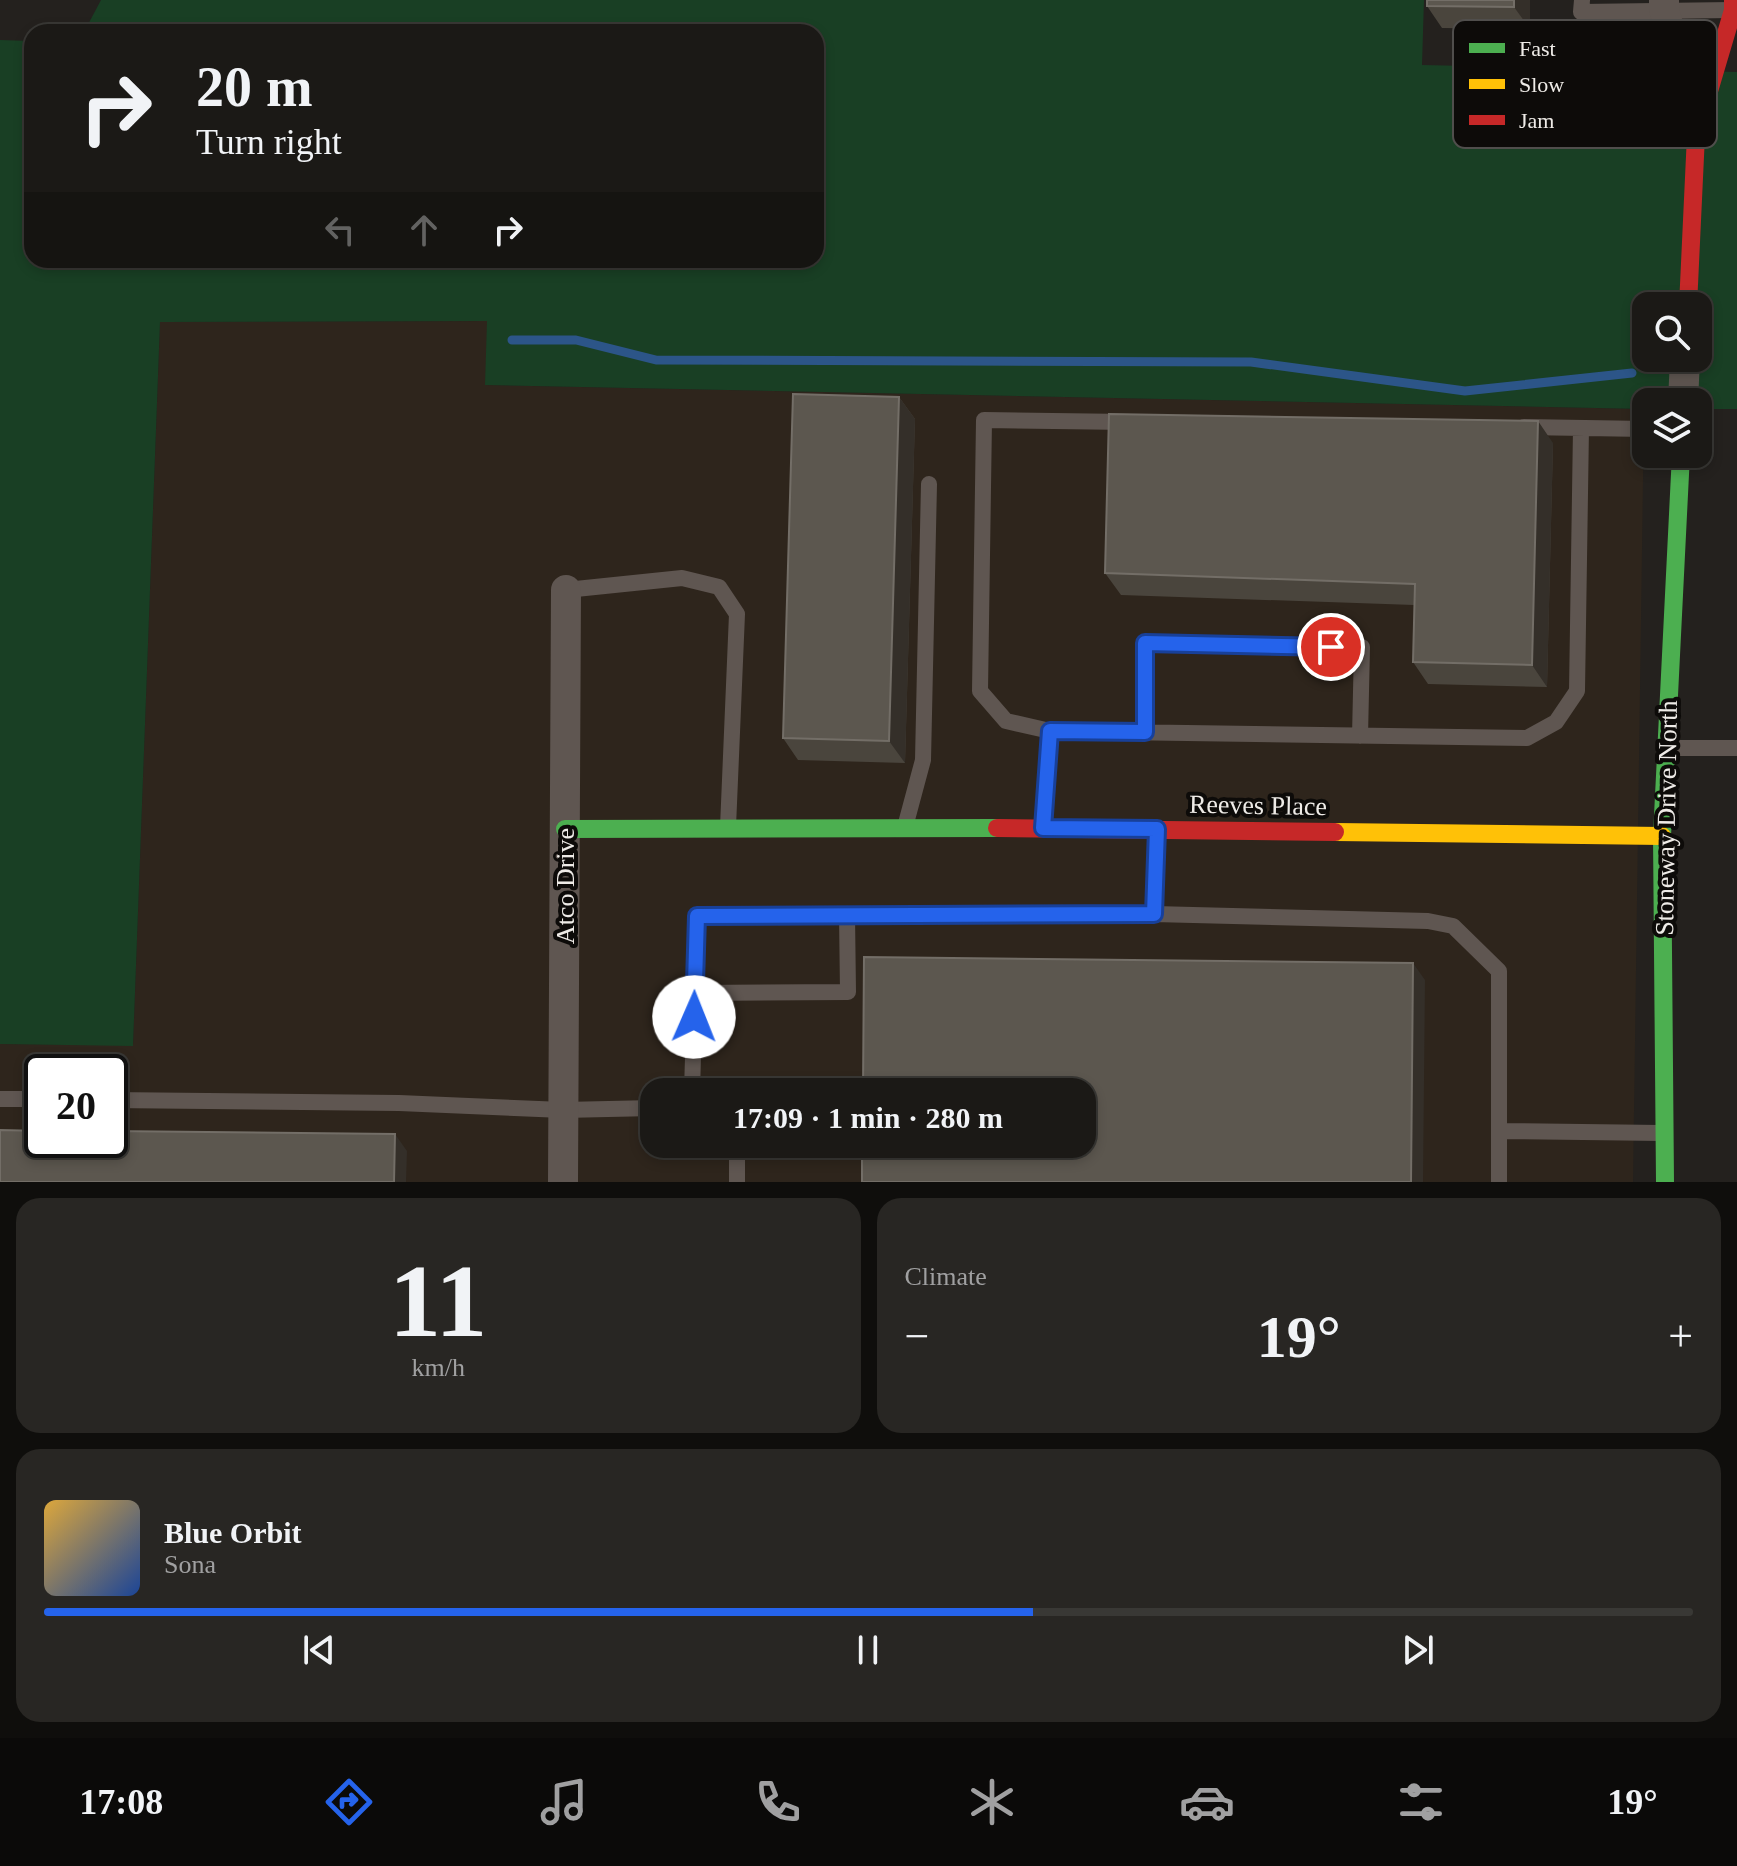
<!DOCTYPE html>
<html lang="en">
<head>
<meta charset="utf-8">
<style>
	body { margin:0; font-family:"Times New Roman",serif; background:#282623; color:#f1f3f6; height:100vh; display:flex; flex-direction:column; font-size:30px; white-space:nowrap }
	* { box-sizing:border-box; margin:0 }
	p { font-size:26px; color:#a0a0a1 }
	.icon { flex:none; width:44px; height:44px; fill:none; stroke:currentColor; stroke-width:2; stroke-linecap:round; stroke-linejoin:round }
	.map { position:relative; height:1182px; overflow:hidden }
	.panel { display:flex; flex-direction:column; gap:16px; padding:16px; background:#0f0e0c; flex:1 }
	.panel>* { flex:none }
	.guide { position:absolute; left:24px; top:24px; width:800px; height:244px; border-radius:24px; box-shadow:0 4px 12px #0003,0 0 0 2px #393835; background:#1b1916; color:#f1f3f6; overflow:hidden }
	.controls { position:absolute; left:1632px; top:292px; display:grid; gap:16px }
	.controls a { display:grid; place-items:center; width:80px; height:80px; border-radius:16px; background:#1b1916; box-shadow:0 4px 12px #0003,0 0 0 2px #393835; font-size:40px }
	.speed { position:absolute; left:24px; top:1054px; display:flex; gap:16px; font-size:40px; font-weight:700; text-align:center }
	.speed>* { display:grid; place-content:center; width:104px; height:104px; border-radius:50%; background:#1b1916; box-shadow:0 4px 12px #0003,0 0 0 2px #393835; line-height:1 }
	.speed .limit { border:4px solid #111; border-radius:12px; background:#fff; color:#111 }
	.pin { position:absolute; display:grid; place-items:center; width:68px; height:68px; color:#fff; margin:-34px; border:4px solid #fff; border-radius:50%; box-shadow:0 2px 8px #0007 }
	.me { position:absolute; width:88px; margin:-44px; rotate:1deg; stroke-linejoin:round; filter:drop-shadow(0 0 6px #0008) }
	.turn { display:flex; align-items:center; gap:28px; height:168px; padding:0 40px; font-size:36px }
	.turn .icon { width:104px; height:104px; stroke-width:2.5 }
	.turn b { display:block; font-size:56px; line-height:68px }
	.lanes { display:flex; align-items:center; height:76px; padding:0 40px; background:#0003; justify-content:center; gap:40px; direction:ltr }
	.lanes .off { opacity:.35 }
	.big { font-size:60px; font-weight:600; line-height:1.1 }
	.panel .card { flex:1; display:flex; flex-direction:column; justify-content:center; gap:12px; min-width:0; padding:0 28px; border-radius:24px; background:#282623 }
	.panel .dial { align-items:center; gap:0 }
	.dial b { font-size:104px; line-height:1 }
	.song { display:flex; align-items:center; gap:24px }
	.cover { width:96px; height:96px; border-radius:12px; background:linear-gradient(135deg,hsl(40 70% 55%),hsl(220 70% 35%)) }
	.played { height:8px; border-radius:4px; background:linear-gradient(90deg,#2563eb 60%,#393835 60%) }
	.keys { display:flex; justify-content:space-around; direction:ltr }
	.heat { display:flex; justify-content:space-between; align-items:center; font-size:44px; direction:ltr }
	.panel .tiles { flex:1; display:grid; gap:16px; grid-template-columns:1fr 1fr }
	.card:last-child { grid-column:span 2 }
	.trip { position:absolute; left:640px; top:1078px; width:456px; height:80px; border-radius:24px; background:#1b1916; box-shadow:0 4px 12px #0003,0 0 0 2px #393835; font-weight:600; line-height:80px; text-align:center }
	.menu { display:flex; height:128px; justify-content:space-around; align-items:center; background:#0b0a09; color:#a0a0a1 }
	.menu .icon { width:56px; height:56px }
	.menu .selected { color:#2563eb }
	.menu b { font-size:36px; color:#f1f3f6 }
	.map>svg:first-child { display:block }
	.built { fill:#2e251c; fill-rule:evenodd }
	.green { fill:#193f24; fill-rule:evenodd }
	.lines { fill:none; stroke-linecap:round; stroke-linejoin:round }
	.stream { stroke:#2c5588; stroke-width:9 }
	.lane { stroke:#5f5651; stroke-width:16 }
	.street { stroke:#5f5651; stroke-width:30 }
	.fast { stroke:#4caf50; stroke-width:18 }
	.slow { stroke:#ffc107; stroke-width:18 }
	.jam { stroke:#c62828; stroke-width:18 }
	.wall { fill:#4a453d }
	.shaded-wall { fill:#342f29 }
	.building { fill:#5c574f; stroke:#736e67; stroke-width:2 }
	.route-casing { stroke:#184099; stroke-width:20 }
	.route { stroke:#2563eb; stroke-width:14 }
	.labels { text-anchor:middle; stroke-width:8; stroke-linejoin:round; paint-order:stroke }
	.street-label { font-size:26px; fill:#eeebe7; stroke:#0d0b09 }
	.key { fill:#0d0b09; stroke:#504e4c; stroke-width:2 }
	.key-label { font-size:22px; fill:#eeebe7 }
</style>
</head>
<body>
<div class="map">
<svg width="1737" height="1182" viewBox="0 0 1737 1182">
	<rect width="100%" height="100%" fill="#24211e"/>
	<!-- built -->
	<path class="built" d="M488,321L486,385L1644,409L1633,1182H0V1044L133,1045L160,322ZM42,1072H110V1140H42ZM654,1092H1082V1144H654Z"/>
	<!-- green -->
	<path class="green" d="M101,0H1424L1422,65L1737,72V409H1698V402H1646L1644,409L485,385L487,321L160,322L133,1046L0,1044V40L32,41V260H816V32H84ZM1646,306H1698V358H1646Z"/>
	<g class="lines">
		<!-- stream -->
		<path class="stream" d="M512,340H576L656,360L1251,362L1465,391L1632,373"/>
		<!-- lane -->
		<path class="lane" d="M1582,0L1581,12L1732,10
			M1524,427L1646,429
			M566,590L682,578L719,587L737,614L728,827
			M1050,731L1527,738L1556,722L1577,691L1581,428
			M1145,732V643L1362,647L1360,736
			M1667,748H1737
			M905,827L923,760L929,484
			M1043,827L1050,731L1006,721L980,691L984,420L1128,422
			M1157,831L1154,914L1428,921L1453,926L1499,971V1182
			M695,993L848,992L847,915
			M692,1092L697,916L1154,914
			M0,1099H42
			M110,1100L399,1103L563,1110L654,1108
			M1499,1131L1661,1133
			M737,1182V1144"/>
		<!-- street -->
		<path class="street" d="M1664,0V9L1695,130
			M1683,402L1685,358
			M563,1182L566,590"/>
		<!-- fast -->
		<path class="fast" d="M565,829L997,828
			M1665,1182L1662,836L1681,454"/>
		<!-- slow -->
		<path class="slow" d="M1335,832L1662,836"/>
		<!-- jam -->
		<path class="jam" d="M1688,306L1696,135L1733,10V0
			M997,828L1335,832"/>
	</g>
	<!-- wall -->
	<path class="wall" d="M1427,0H1530V29L1442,28L1427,6Z
		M899,397L915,419L905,763L798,760L783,738Z
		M1553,443L1547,687L1428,684L1413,662L1414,605L1121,595L1105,573Z"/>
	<!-- shaded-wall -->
	<path class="shaded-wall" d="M1514,0H1530V29L1514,7Z
		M899,397L915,419L905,763L889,741Z
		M1538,421L1553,443L1547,687L1532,665Z
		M1413,963L1425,980L1423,1182H1411Z
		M395,1134L407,1151L406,1182H394Z"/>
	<!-- building -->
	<path class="building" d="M1427,0H1514V7L1427,6Z
		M793,394L899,397L889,741L783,738Z
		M1109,414L1538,421L1532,665L1413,662L1415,584L1105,573Z
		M864,957L1413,963L1411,1182H862V1144H1082V1092H863Z
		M0,1130L42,1131V1140H110V1131L395,1134L394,1182H0Z"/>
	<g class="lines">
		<defs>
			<path id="route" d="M694,1017L697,916L1154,914L1157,829L1043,828L1050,731L1145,732V643L1331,647"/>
		</defs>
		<!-- route casing -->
		<use href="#route" class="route-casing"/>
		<!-- route -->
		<use href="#route" class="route"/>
	</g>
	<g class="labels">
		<!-- street labels -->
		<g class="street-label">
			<text transform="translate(1258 805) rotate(1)" y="9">Reeves Place</text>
			<text transform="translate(1666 818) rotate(-89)" y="9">Stoneway Drive North</text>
			<text transform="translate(565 886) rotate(-90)" y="9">Atco Drive</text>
		</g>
	</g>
	<!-- legend -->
	<rect x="1453" y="20" width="264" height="128" rx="12" class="key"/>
	<rect x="1469" y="43" width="36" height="10" fill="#4caf50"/>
	<rect x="1469" y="79" width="36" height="10" fill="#ffc107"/>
	<rect x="1469" y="115" width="36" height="10" fill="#c62828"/>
	<g class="key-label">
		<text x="1519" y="56">Fast</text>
		<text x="1519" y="92">Slow</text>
		<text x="1519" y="128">Jam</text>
	</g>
</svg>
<div class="controls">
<a><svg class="icon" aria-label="search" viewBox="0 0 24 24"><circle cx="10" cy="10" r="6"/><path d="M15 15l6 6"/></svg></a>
<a><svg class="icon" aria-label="layers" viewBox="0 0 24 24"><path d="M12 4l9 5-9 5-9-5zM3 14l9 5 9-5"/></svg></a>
</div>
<div class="speed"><div class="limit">20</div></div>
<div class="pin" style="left:1331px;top:647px;background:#d93025"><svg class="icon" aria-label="arrive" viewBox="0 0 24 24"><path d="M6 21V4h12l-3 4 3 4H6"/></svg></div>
<svg class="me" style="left:694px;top:1017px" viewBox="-20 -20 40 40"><circle r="19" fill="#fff"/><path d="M0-13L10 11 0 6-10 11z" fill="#2563eb"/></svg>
<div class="trip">17:09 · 1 min · 280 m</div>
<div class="guide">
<div class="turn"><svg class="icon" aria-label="right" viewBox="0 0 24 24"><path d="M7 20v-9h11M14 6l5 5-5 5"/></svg><div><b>20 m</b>Turn right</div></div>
<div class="lanes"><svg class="icon off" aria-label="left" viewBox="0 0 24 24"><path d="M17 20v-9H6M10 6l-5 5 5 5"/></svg><svg class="icon off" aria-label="ahead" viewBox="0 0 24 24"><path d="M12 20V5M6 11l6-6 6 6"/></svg><svg class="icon" aria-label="right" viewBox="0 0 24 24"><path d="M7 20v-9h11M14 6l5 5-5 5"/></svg></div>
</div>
</div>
<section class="panel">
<div class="tiles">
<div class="card dial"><b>11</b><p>km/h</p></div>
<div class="card"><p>Climate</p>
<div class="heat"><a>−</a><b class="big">19°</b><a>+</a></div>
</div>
<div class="card">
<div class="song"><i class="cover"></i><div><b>Blue Orbit</b><p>Sona</p></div></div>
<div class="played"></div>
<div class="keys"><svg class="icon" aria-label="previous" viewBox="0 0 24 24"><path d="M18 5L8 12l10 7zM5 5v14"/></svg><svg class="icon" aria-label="pause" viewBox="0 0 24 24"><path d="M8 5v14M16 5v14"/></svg><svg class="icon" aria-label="next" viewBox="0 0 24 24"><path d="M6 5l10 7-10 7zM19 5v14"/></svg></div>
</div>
</div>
</section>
<nav class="menu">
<b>17:08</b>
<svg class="icon selected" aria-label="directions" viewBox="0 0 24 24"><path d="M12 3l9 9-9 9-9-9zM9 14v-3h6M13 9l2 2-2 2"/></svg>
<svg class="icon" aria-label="music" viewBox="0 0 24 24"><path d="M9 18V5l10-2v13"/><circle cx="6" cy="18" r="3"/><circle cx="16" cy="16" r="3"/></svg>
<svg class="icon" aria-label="phone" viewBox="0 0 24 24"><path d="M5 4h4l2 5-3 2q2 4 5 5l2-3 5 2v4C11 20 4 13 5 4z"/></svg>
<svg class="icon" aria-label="climate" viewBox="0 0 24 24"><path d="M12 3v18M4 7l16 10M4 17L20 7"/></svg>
<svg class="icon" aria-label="car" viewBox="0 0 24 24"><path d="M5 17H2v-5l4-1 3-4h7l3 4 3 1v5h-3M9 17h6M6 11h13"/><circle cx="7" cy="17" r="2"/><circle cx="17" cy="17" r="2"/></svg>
<svg class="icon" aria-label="filters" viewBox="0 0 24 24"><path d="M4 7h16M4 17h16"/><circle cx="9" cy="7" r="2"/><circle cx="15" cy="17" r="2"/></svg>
<b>19°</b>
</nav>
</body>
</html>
